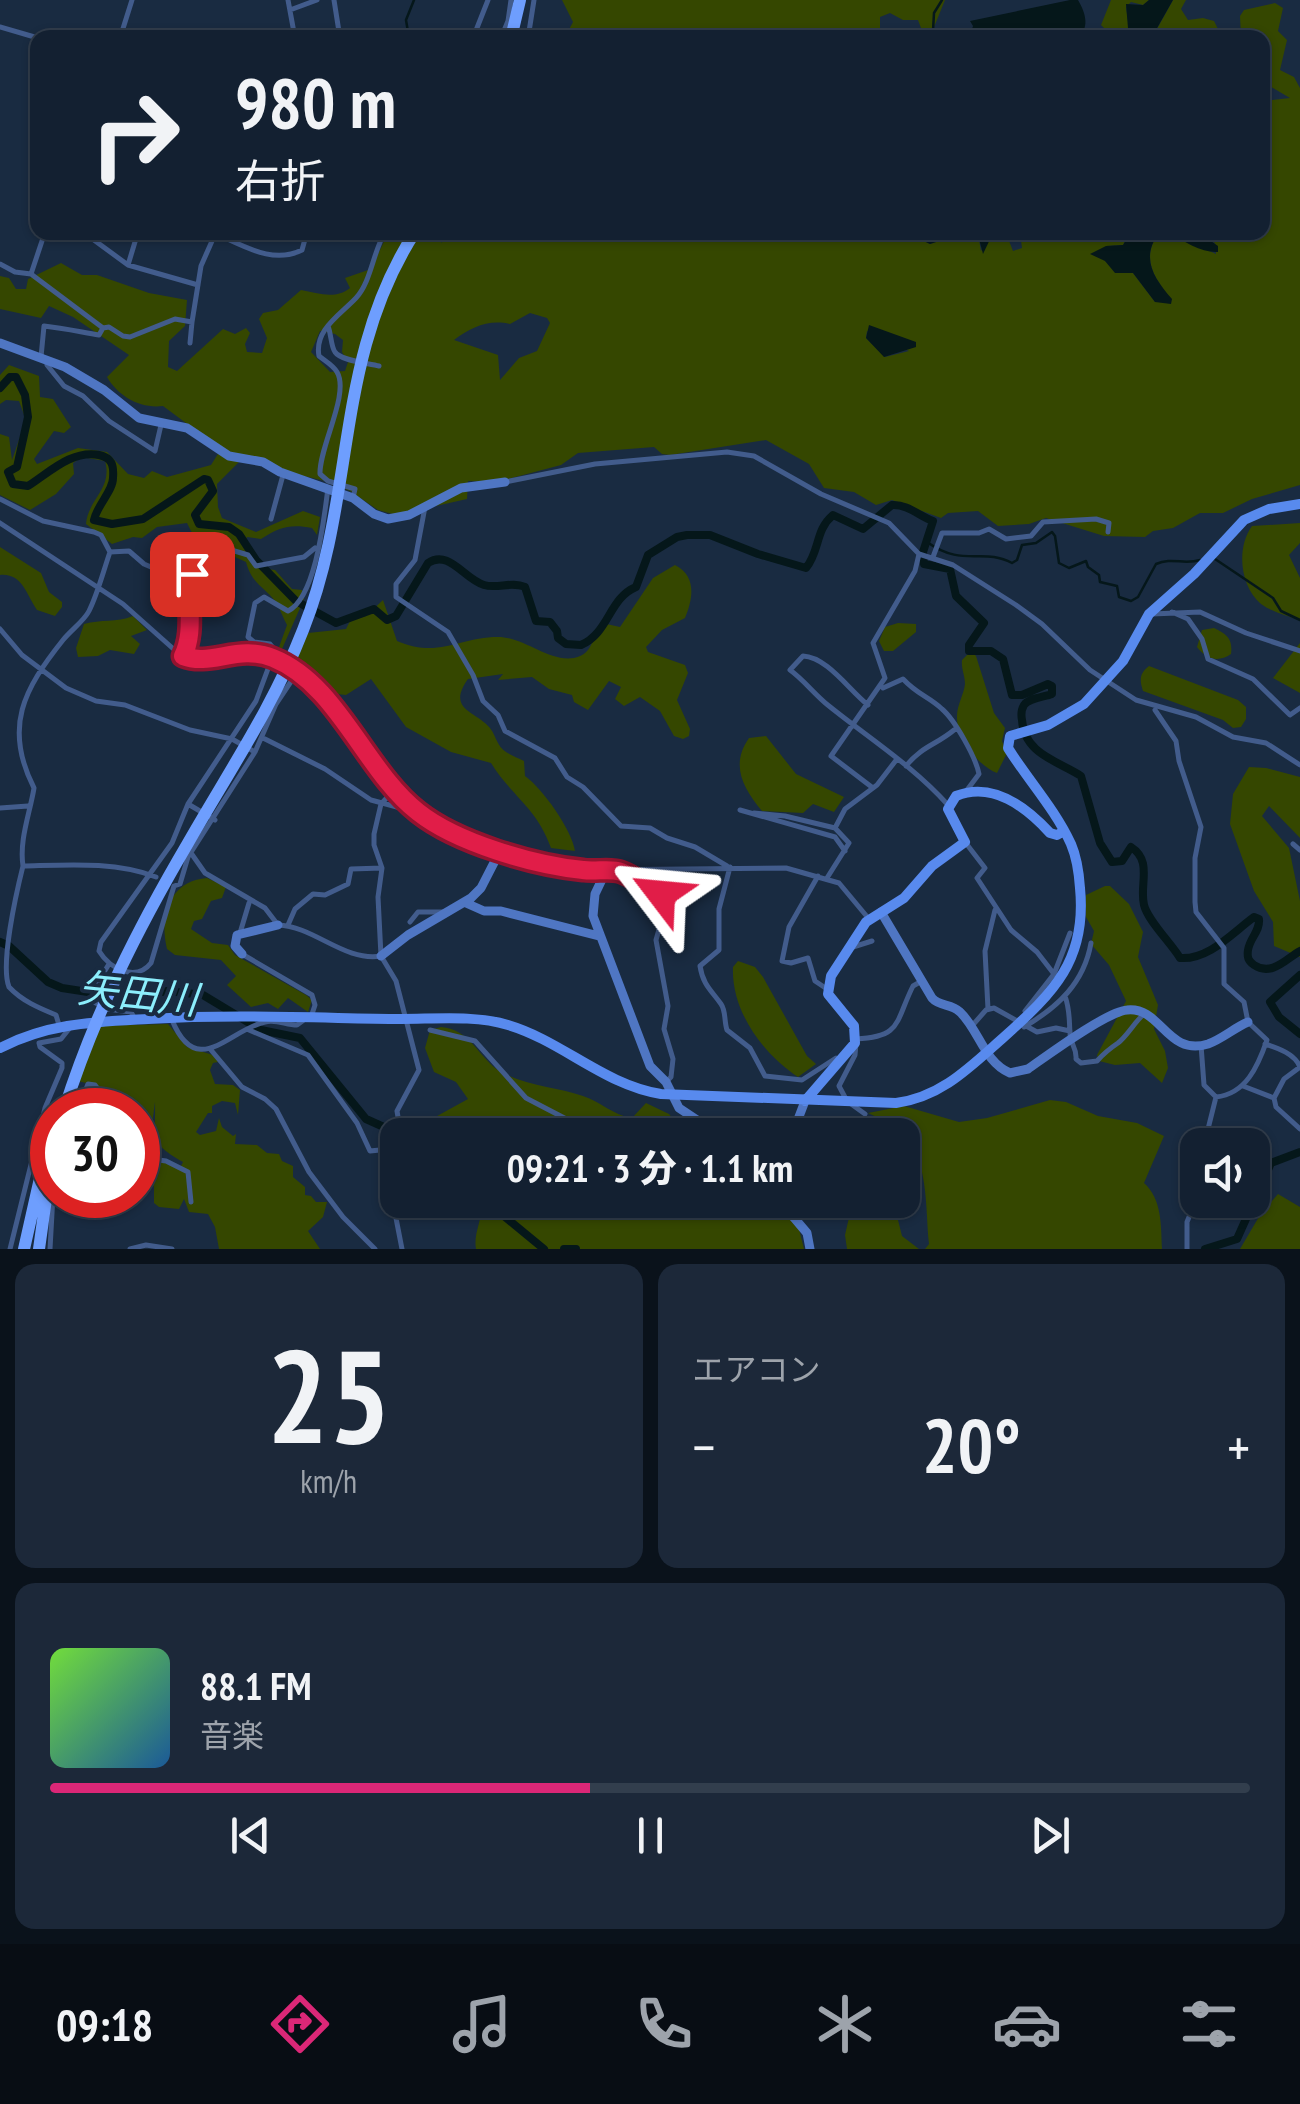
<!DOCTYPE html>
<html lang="ja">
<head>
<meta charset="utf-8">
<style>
	body { margin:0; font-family:"PT Sans Narrow","Noto Sans JP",sans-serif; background:#1c2839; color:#f1f3f6; height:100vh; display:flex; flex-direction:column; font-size:38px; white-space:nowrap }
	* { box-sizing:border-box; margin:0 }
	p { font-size:32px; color:#9da3ab }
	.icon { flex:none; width:55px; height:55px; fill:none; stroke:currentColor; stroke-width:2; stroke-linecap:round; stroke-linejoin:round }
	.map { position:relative; height:1249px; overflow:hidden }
	.drawer { display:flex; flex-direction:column; gap:15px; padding:15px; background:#0a121b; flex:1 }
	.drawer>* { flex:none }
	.guide { position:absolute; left:30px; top:30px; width:1240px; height:210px; border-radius:20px; box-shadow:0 2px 8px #0004,0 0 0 2px #323e4d; background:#132031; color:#f1f3f6; overflow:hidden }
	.buttons { position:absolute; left:1180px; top:1128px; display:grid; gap:20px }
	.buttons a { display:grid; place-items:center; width:90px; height:90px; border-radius:20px; background:#132031; box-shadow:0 2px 8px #0004,0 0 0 2px #323e4d; font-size:50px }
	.speed { position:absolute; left:30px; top:1088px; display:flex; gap:20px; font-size:50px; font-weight:700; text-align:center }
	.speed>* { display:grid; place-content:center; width:130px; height:130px; border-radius:50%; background:#132031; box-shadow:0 2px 8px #0004,0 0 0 2px #323e4d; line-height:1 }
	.speed .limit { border:15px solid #d22; background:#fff; color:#111 }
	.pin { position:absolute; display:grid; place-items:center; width:85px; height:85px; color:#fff; margin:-42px; border-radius:20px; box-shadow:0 5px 15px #0006 }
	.me { position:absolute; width:110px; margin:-55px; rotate:299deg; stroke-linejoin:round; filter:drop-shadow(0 0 8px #0008) }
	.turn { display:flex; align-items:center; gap:35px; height:210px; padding:0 40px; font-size:45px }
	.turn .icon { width:130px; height:130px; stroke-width:2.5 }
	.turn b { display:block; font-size:70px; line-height:85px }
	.big { font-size:75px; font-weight:800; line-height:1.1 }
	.drawer .card { flex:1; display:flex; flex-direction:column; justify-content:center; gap:15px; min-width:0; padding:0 35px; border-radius:20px; background:#1c2839 }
	.drawer .dial { align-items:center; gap:0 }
	.dial b { font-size:130px; line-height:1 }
	.song { display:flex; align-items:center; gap:30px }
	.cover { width:120px; height:120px; border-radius:15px; background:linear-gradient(135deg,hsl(100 70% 55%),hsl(210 70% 35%)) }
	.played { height:10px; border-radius:5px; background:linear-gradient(90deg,#db2777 45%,#323e4d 45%) }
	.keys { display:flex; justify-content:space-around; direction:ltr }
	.heat { display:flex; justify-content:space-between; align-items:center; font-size:55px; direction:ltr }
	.drawer .tiles { flex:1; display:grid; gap:15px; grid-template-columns:1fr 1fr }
	.card:last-child { grid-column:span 2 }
	.trip { position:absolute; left:380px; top:1118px; width:540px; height:100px; border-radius:20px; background:#132031; box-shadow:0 2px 8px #0004,0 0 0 2px #323e4d; font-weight:800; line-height:100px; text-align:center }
	.dock { display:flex; height:160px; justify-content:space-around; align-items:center; background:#080d14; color:#9da3ab }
	.dock .icon { width:70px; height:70px }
	.dock .on { color:#db2777 }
	.dock b { font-size:45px; color:#f1f3f6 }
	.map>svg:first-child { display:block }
	.green { fill:#354700; fill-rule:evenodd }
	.water { fill:#05171a }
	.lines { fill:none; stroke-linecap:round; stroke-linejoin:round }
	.stream { stroke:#05171a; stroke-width:2.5 }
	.river { stroke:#05171a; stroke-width:8 }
	.street { stroke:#425c8c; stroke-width:5 }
	.secondary { stroke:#4f76c3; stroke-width:9 }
	.primary { stroke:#588aee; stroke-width:10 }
	.highway { stroke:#6e9efe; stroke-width:12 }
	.route-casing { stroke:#92132f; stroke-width:25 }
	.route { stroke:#e11d48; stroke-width:18 }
	.labels { text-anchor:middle; stroke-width:8; stroke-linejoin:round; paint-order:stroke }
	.water-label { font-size:40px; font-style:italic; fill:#8ceefc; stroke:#192b41 }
</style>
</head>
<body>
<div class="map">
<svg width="1300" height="1249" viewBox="0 0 1300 1249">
	<rect width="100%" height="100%" fill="#192b41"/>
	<!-- green -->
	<path class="green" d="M562,0H945L932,32L921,28L918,20H903L890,13L880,17V38L565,37L573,22Z
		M1111,0H1149L1143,5L1131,2L1126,7L1129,28L1108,32L1101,25Z
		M1173,0H1186L1181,9L1188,20L1203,18L1214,21L1222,37L1152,38Z
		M1275,3L1283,8L1278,31L1287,40L1280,70L1294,77L1300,88V485L1252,499L1223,513H1200L1173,528L1153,531L1145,537L1104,536L1046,518L1029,524L998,526L978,511L948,513L941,518L892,500L876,505L854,492L824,488L809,464L766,440L670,455L662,454L654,447L578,453L561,465L497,482L468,481L467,499L396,515L378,510L350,491L325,481L240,461L217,484L218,507L222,518L256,532L303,511L320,517L317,535L312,528C290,524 280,527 261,539L247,537L244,547L259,568L275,570L292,589L302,590L304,599L282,649L279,647L287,625C283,618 280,609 276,602C264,587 252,584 246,562L195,539L187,523L157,527L142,538L133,537L112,544L86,524C88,499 113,489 105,461L82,457L73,463L74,474L56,494L30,510L0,495V434L9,437L12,460L26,420L19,401L6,400L0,404V375L9,365L39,376L40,397L53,399L71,427L64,433L54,431L34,459L37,464L78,448L107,452L128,474L144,478L152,471L167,477L211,465L221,449L163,406C140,409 118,396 107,377L129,355L73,317L49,306L41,318L0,309V276L9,278L16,289H26L28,279L61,263L82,275H97L149,293L187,300L185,326L169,341L168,367L177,371L223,329L235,334L246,328L250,333L245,344L247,352L262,353L267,338L259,319L263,313L278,310L301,290C318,293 335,300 350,288L345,278L371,269L388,233H447L441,243L454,232H907L930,244L948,238L957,242L973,233L978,234L981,251L993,233H1006L1013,251L1022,248L1020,233H1130L1123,245L1106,246L1105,261L1119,273H1133L1155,302L1160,284C1148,267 1146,250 1159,233H1171L1216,254L1215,243L1199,233L1262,232L1263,101L1290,98L1263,82L1264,59L1271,48L1264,33L1254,34L1255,38L1241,37L1240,16L1244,10ZM530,313L547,318L550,323L537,351L519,358L500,380L498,355L454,340C471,327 489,319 510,324ZM320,331L335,334L343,340L342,352L348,362L345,371L330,372L311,352ZM867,331L909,351L885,357L866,338Z
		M1300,523V543L1289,555L1300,578V620C1287,616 1272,612 1261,604C1240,586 1236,548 1252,526Z
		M0,547L41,573L49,592L62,602V607L55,616L37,610C26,594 22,573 0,575Z
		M675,565C697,576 693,599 685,618L662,630L646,647L648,652L685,665L688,673L677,700L690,729L689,736L683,739L674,736L660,711L640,697L624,706L615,699L621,687L609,681L588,710L574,702L572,695L549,689L532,677L498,680L503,674L468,679C446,710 476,711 490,728C494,733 495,738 498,743C503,753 514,756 524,761L525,776C543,789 572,830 575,851L551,848C536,807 513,798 491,763L451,752L406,727L371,679L346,695L327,693L295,661L308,633L346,629L350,621L366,616L383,600L397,641C439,659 459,637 498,637C525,637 547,662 574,658C595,654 591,635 602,623L620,627L653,578Z
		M133,616L147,630L131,636L140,644L134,654L110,650L98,656L78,657L76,648L84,624C101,619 116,623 133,616Z
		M898,623L916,624V632L893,651H884L879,641L885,627Z
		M1214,628C1227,634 1233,639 1231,654C1218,663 1206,659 1197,647L1202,630Z
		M1300,643V693L1273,678Z
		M971,651L976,656L994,713L1005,728L1002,741L1007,753L997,773C978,766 956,737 957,716C957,705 964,694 965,684C965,675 961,669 962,660Z
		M1149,666L1238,700L1246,707V719L1241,727L1233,728L1223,720L1143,691C1139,679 1140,673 1149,666Z
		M766,736L796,774L844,797L834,812L813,804L803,813L762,811C743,788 730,765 749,738Z
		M1249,767L1266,768L1300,777V838L1269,806L1262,816L1289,848L1300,901V957L1274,946L1273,922L1254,891L1230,824L1233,794Z
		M207,878L226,887L222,898L211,901L202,919L194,921L191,929L212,943L228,945L235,955L306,995L312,1000L308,1012L288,998L278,1009L268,1003L251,1007L227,985L236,976L221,960L175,955L167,949C159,916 169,881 207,878Z
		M1105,886H1110L1129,904L1143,932L1138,957L1158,1005L1154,1029L1165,1051L1168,1068L1162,1083L1140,1063L1115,1065L1099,1061L1097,1055L1126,1001L1109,965L1091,944L1094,931L1086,917V895Z
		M738,961L755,967L763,977L807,1056L816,1064L798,1077C763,1054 731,1011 733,967Z
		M168,1024L187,1047L213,1055L218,1062L213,1063L210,1070L215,1084L233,1085L240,1090L238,1115L235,1103L222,1101L212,1106V1113H208L196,1132L200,1135L216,1131L219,1118L222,1127L233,1136L236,1134L235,1144L257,1145L267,1153L279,1154L282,1161L293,1166V1177L305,1187V1195L311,1196L316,1202H327L323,1217L308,1231L320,1249H219L215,1227L208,1214L189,1212L184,1199L179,1209L159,1207L154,1203V1187L147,1172L160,1161L180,1168L183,1162C148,1142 156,1139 155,1102L148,1156H138V1110H94L98,1086L78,1081L97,1026Z
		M441,1027C471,1029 478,1058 501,1072C526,1086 557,1087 583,1096C601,1102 613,1115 632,1118L646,1103L669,1114L682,1129L701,1135H448L428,1121L468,1099L456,1082L434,1072L425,1048L430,1030Z
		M1050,1100L1066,1102L1098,1116L1137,1123L1164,1136L1144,1183C1162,1199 1161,1225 1162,1249H925L929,1244C925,1208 930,1153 897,1128C889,1122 878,1118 868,1113L904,1106L959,1122L987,1118Z
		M1278,1194L1300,1207V1249H1240L1260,1215Z
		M481,1200H802L797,1221L804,1249H476C473,1232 484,1218 481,1200Z
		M853,1200H893L902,1236L919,1249H847L845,1235Z"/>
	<!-- water -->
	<path class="water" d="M1070,0H1078C1085,12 1090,26 1079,37H961L970,36L973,26L970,21Z
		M1149,0H1173L1152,37H1109V30L1128,28L1126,4L1143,5Z
		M907,233H993L983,254L978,235L974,233L959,242L948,238L930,244Z
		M1130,233H1159C1140,258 1154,278 1172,299L1171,304L1155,302L1133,273H1115L1105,261L1090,254L1106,246L1123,245Z
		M1171,233H1199L1218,246V252C1202,253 1184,242 1171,233Z
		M869,325L916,342V347L884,357L866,338Z"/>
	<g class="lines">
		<!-- stream -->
		<path class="stream" d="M933,31L934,13L942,0
			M409,38L406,20L414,0
			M927,542C963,568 983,547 1012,563L1017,560L1022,545L1036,543L1052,532L1055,536L1059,563L1069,568L1086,561L1088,567L1099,575L1100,582L1117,586L1119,597L1131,601L1138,597L1156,564C1172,557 1184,565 1200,560
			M1215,559L1273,598L1281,611L1300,620"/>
		<!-- river -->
		<path class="river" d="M0,388L10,377H16L25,395L28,417L17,467L8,472L13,484L28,486C50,472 71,450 99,455C112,458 114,465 113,478C113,491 97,505 94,520L112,524L143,519L204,479L208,480L213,491L195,515L199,524L229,527L239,534L256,560L296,601L336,623L374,609L387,620L396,616L428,563C449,549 464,579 484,585C498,589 511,581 525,587L536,621L550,622L557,631L558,638L566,644L581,645C609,633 609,598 636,587L648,555L677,537L687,535H710L758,554L806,568C820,551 815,530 833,515L863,529L892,505C908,504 919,516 933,521L923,552L924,564L950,569L956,596L984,623L969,645V651H991L1003,659L1012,695H1022L1048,684L1052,686V694C1044,697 1029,698 1024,705C1021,710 1021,715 1022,720C1024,754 1058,761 1081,776L1100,843L1112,862L1122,861L1131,847C1153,861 1139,885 1144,905C1148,921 1171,943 1180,958C1209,960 1232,933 1254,917L1259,919C1260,932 1250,937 1248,950C1247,957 1248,961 1254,965C1272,977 1287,958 1300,951
			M0,942L9,946L48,982L62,988L88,992H133L142,995L168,991L203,995L261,1030L300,1038L366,1119L386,1128L420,1135
			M1300,975L1270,1002L1279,1017L1300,1034
			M457,1200L467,1210L491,1209L499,1212L544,1249
			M564,1249H576
			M1205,1249L1237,1239L1271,1163L1300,1152"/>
		<!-- street -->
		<path class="street" d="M288,0L295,38
			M334,0L340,38
			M290,10L317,0
			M0,27L38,38
			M120,38L132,0
			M473,38L488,0
			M501,38L508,21L511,0
			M528,38L534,0
			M83,232L128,265L198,285
			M216,234C243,245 272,265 302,250L307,232
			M0,264L15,272L31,274L103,328L109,327L123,336L130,337L175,319L192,322L201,266L216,232
			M128,265L138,232
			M31,274L45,232
			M328,326C331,333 331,347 335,352C341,361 368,363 379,366
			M190,343L192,322
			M41,357L44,326C63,328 81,332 99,335L103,328
			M47,359V365L64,386L83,396L109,421L155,451L161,425
			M505,482L595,464L727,452L754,456L821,494L889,523L919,554L953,565L1016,605L1042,624L1090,670L1136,700L1196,717L1233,737L1266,743L1300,765
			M353,498L355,489L328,481L320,474C319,447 350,394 337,372C333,365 325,361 319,356C314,330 340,315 356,298C371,282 373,252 385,232
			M0,499L43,521L94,532L101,535L110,552
			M425,507L415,560L396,584V597L448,632L473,675L483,701L498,715L505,731L555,758L567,777L583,787L621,826L650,828L667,838L695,847L727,866
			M271,519L283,475
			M0,523L123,604L178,653L194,659L249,651L284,664
			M933,557L942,533H979L989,529L1006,539L1031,536L1043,522L1096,519L1109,523L1108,532
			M1172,612L1188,619L1202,639L1208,659L1253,679L1290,715L1300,708
			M1152,614L1200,612L1246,633L1300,651
			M0,629L22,655L66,688L96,701L125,705L190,730L232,739L255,752
			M183,656L191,636L190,584L205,546L211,544L248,555L256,566L304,557L315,548
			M298,671L276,704L255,752L188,857L180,884L174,886L151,963C136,982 110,969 99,951L101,942L172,843L188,804L256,701L275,650L270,644L254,642L248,637L255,603L264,597L288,611C316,597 324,518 328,488
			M883,688L903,679C918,695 928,696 942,709C955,720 976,758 979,774L967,790
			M868,705C849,690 827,657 803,656L790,670C804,680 815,695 829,706C870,739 913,766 948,805
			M1155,710L1176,741L1179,761L1201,827L1195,858V902L1196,912L1224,948V984L1244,1002L1248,1022L1267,1040C1258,1066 1246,1094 1216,1097
			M263,738L325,769L371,800L408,810L413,808
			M366,751L394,790L419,813L431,822L500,851L583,870L786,868L839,883L869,919
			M906,766C922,746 936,745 954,730
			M873,788L831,756L885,678L873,643L915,571L919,554
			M394,790L381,804L374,834V845L382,868L378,897L381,956L396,981L419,1070L397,1111L401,1135
			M188,804L215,820
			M0,808L28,806
			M740,810L835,837L845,851
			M754,813L785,816L835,828L849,843L827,878
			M835,828L845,809L877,785L897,759
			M965,842L985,868L977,878L1011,930L1037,952L1054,974
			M1293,844L1300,850
			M191,853L205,873L265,908L278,925C314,926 344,962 381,956
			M23,866C66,865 115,861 156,877
			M730,867L719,909V950L700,966C703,985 711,990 721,1004C726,1011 724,1021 727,1030L750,1048L765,1076L802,1080L836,1058L840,1061
			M621,871L661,894L666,905L656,940L668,1006L664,1029L673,1059L671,1077L666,1082
			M818,876L789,927L782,961L791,963L808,958L815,981L827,989
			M410,922L418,912H443
			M288,925L295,909L313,894L325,895L348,884L351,869L382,868
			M240,933L249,903
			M853,947L872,941
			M109,964L93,990L94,1002L107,1009L131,1012L135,1019
			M1065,996C1070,1010 1069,1019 1070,1033C1070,1045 1077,1047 1076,1059L1081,1063L1097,1061C1105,1052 1109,1049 1118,1043C1127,1036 1134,1023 1143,1015
			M988,1009L985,951L995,910
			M1025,1011L1054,974L1070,933
			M172,1020C197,1081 230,1029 265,1022C276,1019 286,1025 297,1025L312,1014L315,1005L312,995L242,954
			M59,1025L56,1015C39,1008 22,1001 9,987C0,965 16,894 23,866C19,840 30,813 34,788C3,727 24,689 63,640C71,630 84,621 89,611C98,593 103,572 110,552L129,551L144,564L190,584
			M971,1027L986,1010L994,1008L1037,1032L1056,1028L1070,1031
			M1024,1027C1058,1007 1084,983 1091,943
			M249,1030L308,1055L357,1123L370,1151L380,1150L398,1164
			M430,1030L475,1041L526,1098L597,1135
			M856,1039C902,1037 895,1022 913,986L920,982
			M856,1044L855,1055L839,1086L847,1101L865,1114
			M1265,1044C1278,1048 1295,1054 1300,1067
			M1201,1045L1204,1085L1216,1097
			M211,1050L242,1087L265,1099L276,1109L309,1172L343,1217L375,1249
			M1243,1086L1274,1098L1276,1107L1300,1129
			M1274,1098L1284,1079L1300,1067
			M78,1110L88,1084L95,1085L98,1089L93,1110
			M1204,1145L1216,1097
			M138,1157L166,1161L188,1172L191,1202
			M762,1200L792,1218
			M10,1249L45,1108L62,1068V1063L40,1047L39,1043L61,1039L69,1029
			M50,1249L53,1195
			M130,1249L146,1245L172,1249
			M402,1249L395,1213L404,1200
			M1187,1249V1222L1196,1200L1198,1184"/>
		<!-- secondary -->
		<path class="secondary" d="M0,343L65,367L104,390L139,418L187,428L229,456L263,462L280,472L353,498L374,514L388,519L409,515L461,488L505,482
			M299,672L366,751
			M606,871L595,894L593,916L650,1066L666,1082L679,1108L700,1122L713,1135
			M466,903L484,911H501L599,936
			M881,912L932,998C940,1007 951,1003 960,1012C979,1030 984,1062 1010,1073L1028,1069C1048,1055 1106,1012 1127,1010C1161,1006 1167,1057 1208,1044C1222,1039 1234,1028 1248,1022
			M242,954L235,946L237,935L278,925
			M381,956L408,935L471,898L481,888L500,851
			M792,1135L805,1101
			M779,1200L807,1233L810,1249"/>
		<!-- primary -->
		<path class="primary" d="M0,1048C48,1023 95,1022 148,1019C233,1014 317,1018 401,1019C436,1019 475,1015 508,1025C562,1041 604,1085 661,1094L896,1103C942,1097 971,1066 1004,1037C1054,992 1087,960 1080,888C1079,873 1077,858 1071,844C1055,809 1028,780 1008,748L1010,736L1048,725L1084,704L1123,661L1149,614L1194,574L1244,520L1269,509L1300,504
			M805,1101L855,1043L854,1026L828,994L831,976L866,922L904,898L932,866L965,842L948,809L956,796C993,781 1026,807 1050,833L1057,835L1064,831"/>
		<!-- highway -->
		<path class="highway" d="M511,38L520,0
			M64,1110C94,1015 138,928 188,843C228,773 274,705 303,630C357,495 333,359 415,232
			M24,1249L52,1125
			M39,1249L52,1156"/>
	</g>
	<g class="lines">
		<defs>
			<path id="route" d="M192,574C185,602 196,629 183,656C211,667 238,644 273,658C338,684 365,771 418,812C457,843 534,865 583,870C595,872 611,868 621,872C636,877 646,888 661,894"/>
		</defs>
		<!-- route casing -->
		<use href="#route" class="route-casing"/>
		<!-- route -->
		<use href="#route" class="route"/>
	</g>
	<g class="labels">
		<!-- water labels -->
		<g class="water-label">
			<text transform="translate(138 994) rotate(6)" y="14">矢田川</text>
		</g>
	</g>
</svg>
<div class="buttons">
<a><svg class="icon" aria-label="sound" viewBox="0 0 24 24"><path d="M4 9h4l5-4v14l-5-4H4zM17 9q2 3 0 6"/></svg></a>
</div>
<div class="speed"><div class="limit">30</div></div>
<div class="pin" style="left:192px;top:574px;background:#d93025"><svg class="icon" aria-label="arrive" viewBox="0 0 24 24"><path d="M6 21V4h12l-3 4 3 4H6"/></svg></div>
<svg class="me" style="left:661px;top:894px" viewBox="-20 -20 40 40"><path d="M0-17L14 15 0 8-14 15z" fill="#e11d48" stroke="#fff" stroke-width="4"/></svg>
<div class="trip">09:21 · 3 分 · 1.1 km</div>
<div class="guide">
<div class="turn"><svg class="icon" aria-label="right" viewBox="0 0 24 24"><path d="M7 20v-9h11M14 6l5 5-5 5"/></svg><div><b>980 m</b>右折</div></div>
</div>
</div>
<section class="drawer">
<div class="tiles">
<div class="card dial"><b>25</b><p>km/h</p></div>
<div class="card"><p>エアコン</p>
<div class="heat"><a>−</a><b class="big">20°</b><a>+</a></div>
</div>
<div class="card">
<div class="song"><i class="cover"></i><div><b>88.1 FM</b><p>音楽</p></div></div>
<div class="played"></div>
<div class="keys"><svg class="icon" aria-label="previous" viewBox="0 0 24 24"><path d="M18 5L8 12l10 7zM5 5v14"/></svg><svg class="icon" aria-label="pause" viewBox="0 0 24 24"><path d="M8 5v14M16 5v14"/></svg><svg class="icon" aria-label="next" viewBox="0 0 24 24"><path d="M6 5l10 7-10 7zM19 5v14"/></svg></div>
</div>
</div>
</section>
<nav class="dock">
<b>09:18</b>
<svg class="icon on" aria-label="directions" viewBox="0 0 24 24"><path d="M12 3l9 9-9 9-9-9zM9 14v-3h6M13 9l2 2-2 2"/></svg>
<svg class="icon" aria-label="music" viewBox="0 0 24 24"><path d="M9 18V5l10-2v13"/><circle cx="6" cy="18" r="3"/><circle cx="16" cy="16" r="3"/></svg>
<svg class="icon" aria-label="phone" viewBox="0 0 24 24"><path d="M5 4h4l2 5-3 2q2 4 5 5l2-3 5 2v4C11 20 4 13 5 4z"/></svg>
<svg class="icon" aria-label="climate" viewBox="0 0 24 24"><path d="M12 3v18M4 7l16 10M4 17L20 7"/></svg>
<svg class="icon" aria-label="car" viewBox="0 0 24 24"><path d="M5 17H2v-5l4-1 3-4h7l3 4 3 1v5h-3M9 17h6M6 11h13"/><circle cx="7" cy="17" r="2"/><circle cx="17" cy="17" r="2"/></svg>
<svg class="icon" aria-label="filters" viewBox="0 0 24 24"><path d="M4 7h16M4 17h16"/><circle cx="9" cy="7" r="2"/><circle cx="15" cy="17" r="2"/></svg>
</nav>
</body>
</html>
